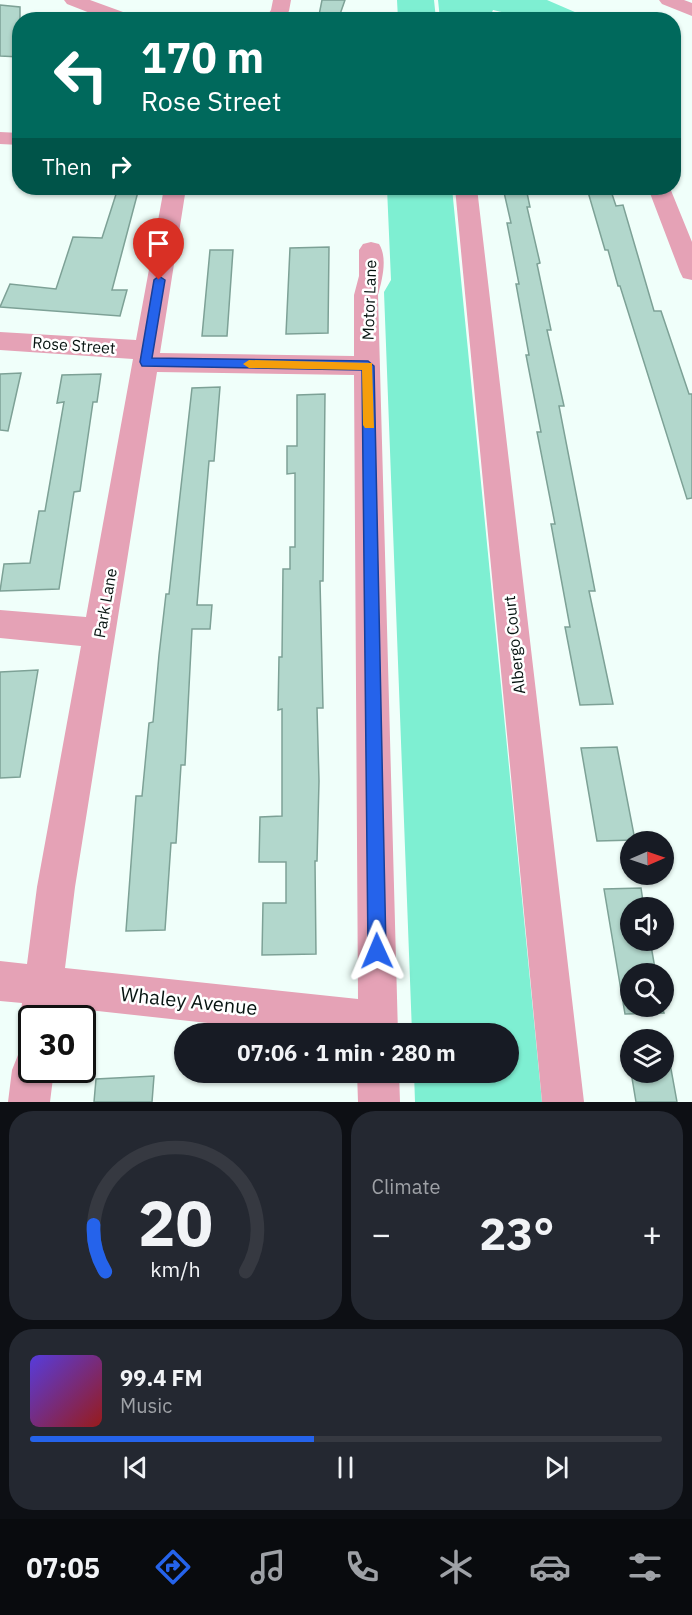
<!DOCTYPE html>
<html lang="en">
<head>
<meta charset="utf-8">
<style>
	body { margin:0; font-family:"IBM Plex Sans",sans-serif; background:#242831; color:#f1f3f6; height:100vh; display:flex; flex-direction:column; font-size:22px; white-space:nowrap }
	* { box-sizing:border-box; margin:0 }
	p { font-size:20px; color:#9ea1a6 }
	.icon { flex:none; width:33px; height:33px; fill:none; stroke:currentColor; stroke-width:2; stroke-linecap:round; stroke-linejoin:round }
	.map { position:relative; height:1102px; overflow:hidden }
	.drawer { display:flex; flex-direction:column; gap:9px; padding:9px; background:#0d0f14; flex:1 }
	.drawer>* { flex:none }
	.hud { position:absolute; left:12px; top:12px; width:669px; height:183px; border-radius:24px; box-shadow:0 2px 4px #0004; background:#00695c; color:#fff; overflow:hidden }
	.needle { width:39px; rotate:88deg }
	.fabs { position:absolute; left:620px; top:831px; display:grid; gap:12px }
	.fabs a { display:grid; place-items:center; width:54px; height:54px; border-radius:50%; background:#171b24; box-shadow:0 2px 4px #0004; font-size:30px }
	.speed { position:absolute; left:18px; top:1005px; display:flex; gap:12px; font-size:30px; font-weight:700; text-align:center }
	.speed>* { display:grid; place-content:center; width:78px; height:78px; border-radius:50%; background:#171b24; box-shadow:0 2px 4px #0004; line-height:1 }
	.speed .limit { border:3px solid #111; border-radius:9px; background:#fff; color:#111 }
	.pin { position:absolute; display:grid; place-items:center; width:51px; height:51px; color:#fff; margin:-62px -26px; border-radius:50% 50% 50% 0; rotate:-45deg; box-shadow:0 0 6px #0007 }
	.pin .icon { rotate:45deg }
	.me { position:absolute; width:66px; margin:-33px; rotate:359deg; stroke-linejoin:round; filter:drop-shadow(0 0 4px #0008) }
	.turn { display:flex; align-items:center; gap:21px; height:126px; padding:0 30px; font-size:27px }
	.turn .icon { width:78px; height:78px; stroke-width:2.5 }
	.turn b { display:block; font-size:42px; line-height:51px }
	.then { display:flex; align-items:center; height:57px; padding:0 30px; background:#0003; gap:12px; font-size:22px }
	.big { font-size:45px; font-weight:700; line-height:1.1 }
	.drawer .card { flex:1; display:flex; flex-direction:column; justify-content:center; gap:9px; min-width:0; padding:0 21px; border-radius:24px; background:#242831 }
	.drawer .dial { align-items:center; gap:0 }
	.dial svg { height:156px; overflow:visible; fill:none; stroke:#363941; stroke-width:7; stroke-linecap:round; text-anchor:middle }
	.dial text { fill:#f1f3f6; stroke:none }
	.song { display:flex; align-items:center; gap:18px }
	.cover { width:72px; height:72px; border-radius:9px; background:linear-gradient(135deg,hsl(250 70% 55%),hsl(0 70% 35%)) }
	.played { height:6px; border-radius:3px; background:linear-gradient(90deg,#2563eb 45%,#363941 45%) }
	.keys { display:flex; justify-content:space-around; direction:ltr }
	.heat { display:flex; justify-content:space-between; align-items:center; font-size:33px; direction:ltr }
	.drawer .tiles { flex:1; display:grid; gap:9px; grid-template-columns:1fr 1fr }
	.card:last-child { grid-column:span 2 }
	.trip { position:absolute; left:174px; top:1023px; width:345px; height:60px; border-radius:30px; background:#171b24; box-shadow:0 2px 4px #0004; font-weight:700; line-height:60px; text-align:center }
	.menu { display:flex; height:96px; justify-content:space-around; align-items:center; background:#090b0e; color:#9ea1a6 }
	.menu .icon { width:42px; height:42px }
	.menu .current { color:#2563eb }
	.menu b { font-size:27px; color:#f1f3f6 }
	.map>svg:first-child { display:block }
	.green { fill:#7eefd2 }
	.building { fill:#b2d7cc; stroke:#7da196; stroke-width:1.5 }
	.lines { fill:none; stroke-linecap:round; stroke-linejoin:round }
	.minor { fill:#e5a2b6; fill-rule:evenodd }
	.route { fill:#2563eb; stroke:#184099; stroke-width:1.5 }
	.slow { fill:#f59e0b }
	.labels { text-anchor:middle; stroke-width:5; stroke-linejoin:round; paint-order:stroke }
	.street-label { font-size:16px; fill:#061310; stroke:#fff }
	.near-street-label { font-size:20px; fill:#061310; stroke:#fff }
</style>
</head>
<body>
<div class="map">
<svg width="692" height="1102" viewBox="0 0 692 1102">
	<rect width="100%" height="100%" fill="#f0fffa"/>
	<!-- green -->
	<path class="green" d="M397,0H434L436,19H398Z
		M438,0H547L591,19H532L493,10L489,19H440Z
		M387,188H452L542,1102H415L414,1073L508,1072V1034L412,1033L384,292L391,280Z"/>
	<!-- building -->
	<path class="building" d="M322,0H345L338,20H318Z
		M0,5L20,7V57L0,56Z
		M118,188H139L112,290H127L120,316L0,307L10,284L56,289L73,237L102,238Z
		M503,188H526L530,207H527L540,263L537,264L551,330H547L564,406H559L595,591H589L613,704L580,705L565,627H570L551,524H555L537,432H541L526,355H529L516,284H519L507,223H511Z
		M611,191L616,206L623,205L654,311H661L689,394H692V498L687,499L620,286H618L608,250H605L588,192Z
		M329,247L328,333L286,334L290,248Z
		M210,250H233L227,336H202Z
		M21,373L8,431L0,430V374Z
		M101,374L97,402H93L80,491L74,492L59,589L0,591L4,564L30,563L39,511H45L64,402L57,403L62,375Z
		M220,387L214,461H209L197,605H212L210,629H192L185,765H181L176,843H171L165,930L126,931L136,796H142L149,723L153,722L159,655L166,594H169L192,388Z
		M325,394L323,581H320L323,708H317L319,781L317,861H315L316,954L262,955L263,903H286V862H259L260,817L282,816V709L278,710L279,657H282L283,569H290V547H295V473L287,474V446H297V395Z
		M38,670L20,777L0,778V672Z
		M617,747L635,840L597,841L581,748Z
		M641,888L644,908H630V940H650L656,974H630V1006H662L664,1013L625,1014L604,889Z
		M663,1058H669L677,1102H636L631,1072H663Z
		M154,1076L152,1102H94L96,1079Z"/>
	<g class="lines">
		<!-- minor -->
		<path class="minor" d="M64,0H90L134,16L136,20H108L67,4Z
			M273,0H291L289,11L283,20H264L271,10Z
			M659,0H684L692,3V16L662,4Z
			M0,132L20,133V145L0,144Z
			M164,188H186L160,353L354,356V295L359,276V250L363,244L371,242L379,244C388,258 382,280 378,295L398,1034H308L61,1007L60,1018H32V1034L26,1032L20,1018L22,1003L0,1001V961L27,964L37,887L81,646L0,638V610L86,617L133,359L0,350V332L136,340ZM157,372L354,375L358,999L65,968L75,887Z
			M455,188H477L584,1102H542Z
			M648,188H670L692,242V280L683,278L680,272Z
			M32,1050V1070H54L50,1102H8L12,1070L18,1055Z
			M357,1072H399L400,1102H358Z"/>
	</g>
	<!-- route -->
	<path class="route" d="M159,276L165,280L152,358L368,361L374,366L386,951L383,957L377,959L371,957L368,951L362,370L142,366L140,362L154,280Z"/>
	<!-- slow -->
	<path class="slow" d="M249,360L372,363L374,428H365L363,425L362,370L249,368L243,364Z"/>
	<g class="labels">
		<!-- street labels -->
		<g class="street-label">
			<text transform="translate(369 300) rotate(-88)" y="6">Motor Lane</text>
			<text transform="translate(74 345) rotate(4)" y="6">Rose Street</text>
			<text transform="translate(105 603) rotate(-80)" y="6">Park Lane</text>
			<text transform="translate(514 645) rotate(-96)" y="6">Albergo Court</text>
		</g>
		<!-- near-street labels -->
		<g class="near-street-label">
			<text transform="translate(189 1001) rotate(6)" y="7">Whaley Avenue</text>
		</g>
	</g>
</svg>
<div class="fabs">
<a><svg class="needle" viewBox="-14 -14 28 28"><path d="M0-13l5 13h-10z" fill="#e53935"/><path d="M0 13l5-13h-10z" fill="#9ea1a6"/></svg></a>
<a><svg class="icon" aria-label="sound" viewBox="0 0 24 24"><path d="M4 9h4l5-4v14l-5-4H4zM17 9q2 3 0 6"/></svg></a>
<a><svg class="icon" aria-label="search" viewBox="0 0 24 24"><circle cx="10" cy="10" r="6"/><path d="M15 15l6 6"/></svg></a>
<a><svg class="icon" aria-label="layers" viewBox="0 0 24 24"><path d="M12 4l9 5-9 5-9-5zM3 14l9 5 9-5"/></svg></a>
</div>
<div class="speed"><div class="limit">30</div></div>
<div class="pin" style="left:159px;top:280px;background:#d93025"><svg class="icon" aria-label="arrive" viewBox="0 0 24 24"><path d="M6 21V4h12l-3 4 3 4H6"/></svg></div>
<svg class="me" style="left:377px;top:951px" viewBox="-20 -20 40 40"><path d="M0-17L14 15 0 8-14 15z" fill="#2563eb" stroke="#fff" stroke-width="4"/></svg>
<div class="trip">07:06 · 1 min · 280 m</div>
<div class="hud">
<div class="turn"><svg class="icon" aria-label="left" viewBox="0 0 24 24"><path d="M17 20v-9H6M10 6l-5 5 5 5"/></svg><div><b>170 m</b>Rose Street</div></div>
<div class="then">Then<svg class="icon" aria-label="right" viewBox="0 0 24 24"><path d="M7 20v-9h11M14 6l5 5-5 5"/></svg></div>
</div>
</div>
<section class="drawer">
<div class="tiles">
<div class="card dial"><svg viewBox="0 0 100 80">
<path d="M14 69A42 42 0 1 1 86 69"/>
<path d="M14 69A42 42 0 0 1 8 45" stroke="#2563eb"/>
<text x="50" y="56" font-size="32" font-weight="700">20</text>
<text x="50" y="72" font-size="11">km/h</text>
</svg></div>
<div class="card"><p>Climate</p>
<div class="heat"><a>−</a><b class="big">23°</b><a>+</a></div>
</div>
<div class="card">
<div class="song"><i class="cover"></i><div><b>99.4 FM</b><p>Music</p></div></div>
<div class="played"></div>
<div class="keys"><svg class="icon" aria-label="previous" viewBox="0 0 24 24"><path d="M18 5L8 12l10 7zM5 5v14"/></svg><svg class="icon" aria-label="pause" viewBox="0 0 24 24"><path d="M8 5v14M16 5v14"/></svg><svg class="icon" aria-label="next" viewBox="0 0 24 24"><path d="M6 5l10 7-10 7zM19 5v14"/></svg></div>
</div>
</div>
</section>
<nav class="menu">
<b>07:05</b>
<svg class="icon current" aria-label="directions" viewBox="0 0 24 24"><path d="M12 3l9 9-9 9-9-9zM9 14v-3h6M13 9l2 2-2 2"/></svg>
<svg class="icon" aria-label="music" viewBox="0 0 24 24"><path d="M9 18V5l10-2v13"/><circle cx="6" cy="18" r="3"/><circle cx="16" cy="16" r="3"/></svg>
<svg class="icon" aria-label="phone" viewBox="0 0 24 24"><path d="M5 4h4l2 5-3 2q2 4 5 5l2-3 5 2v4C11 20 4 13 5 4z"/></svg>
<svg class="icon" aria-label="climate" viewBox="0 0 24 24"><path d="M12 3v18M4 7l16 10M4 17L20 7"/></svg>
<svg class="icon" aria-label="car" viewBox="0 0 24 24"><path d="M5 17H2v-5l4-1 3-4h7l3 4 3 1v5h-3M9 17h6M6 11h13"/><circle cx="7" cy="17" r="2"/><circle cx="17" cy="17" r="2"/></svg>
<svg class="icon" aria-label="filters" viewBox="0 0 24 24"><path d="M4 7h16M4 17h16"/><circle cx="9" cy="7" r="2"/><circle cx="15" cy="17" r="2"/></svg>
</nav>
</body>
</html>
